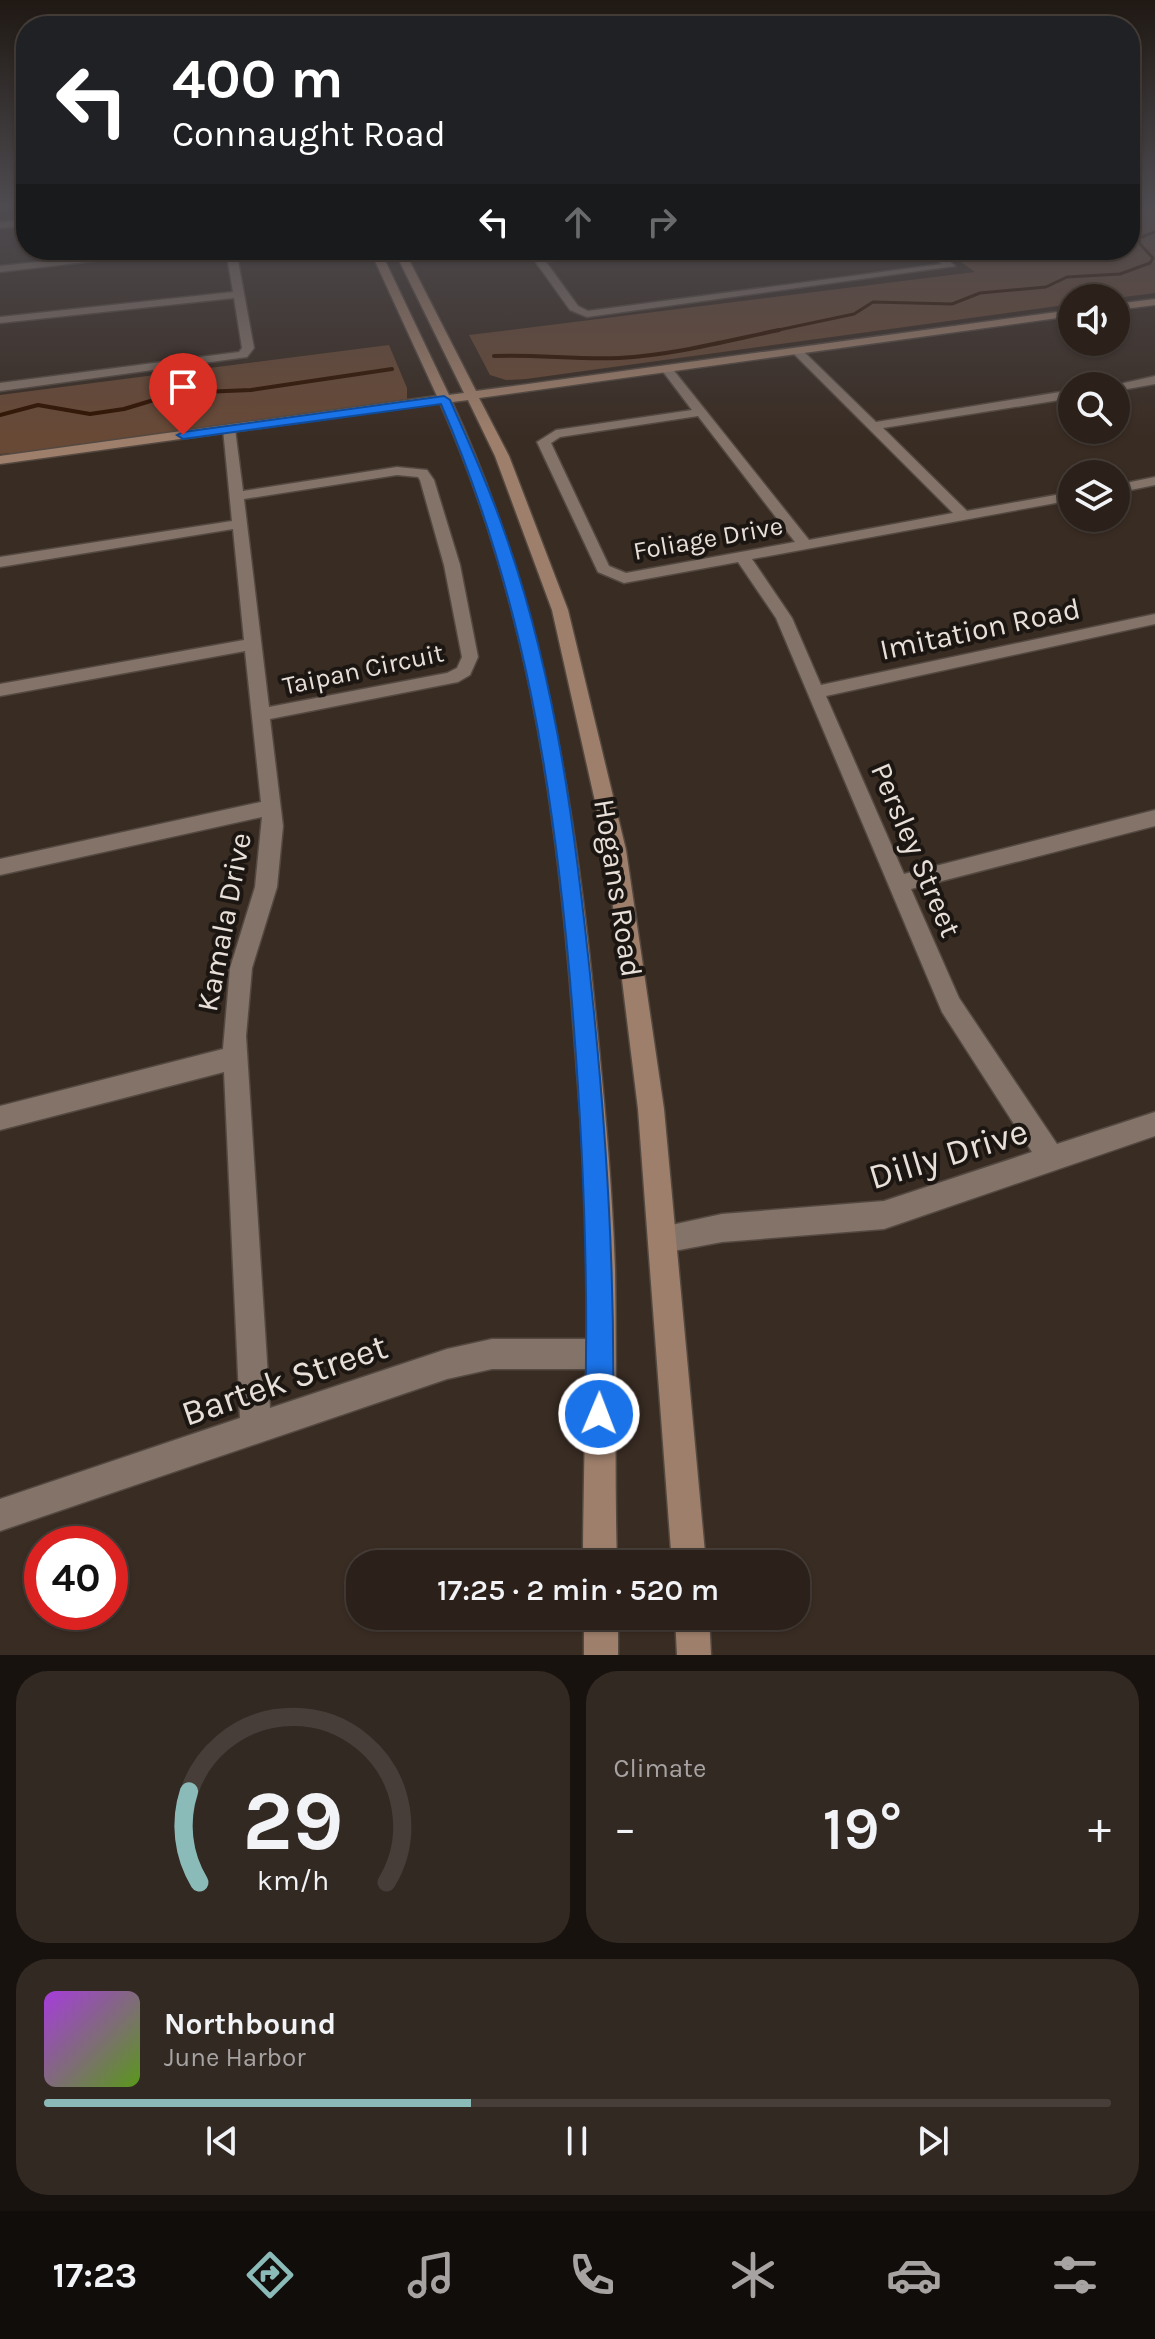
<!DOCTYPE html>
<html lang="en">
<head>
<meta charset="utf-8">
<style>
	body { margin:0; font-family:Karla,sans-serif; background:#332923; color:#f1f3f6; height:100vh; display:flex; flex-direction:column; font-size:30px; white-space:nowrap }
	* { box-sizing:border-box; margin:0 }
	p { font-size:26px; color:#a6a3a2 }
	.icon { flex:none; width:44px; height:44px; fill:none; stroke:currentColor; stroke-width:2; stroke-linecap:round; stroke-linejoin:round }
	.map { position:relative; height:1655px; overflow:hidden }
	.side { display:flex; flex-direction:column; gap:16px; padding:16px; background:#18120e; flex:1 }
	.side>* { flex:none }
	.guide { position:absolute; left:16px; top:16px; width:1124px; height:244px; border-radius:32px; box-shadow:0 2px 6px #0004,0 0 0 2px #473e39; background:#202124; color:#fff; overflow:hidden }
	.fabs { position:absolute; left:1058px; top:284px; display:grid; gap:16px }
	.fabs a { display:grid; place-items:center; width:72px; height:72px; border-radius:50%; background:#2b211a; box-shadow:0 2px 6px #0004,0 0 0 2px #473e39; font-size:40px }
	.speed { position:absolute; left:24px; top:1526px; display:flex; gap:16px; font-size:40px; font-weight:700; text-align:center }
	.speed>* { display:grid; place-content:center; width:104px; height:104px; border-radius:50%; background:#2b211a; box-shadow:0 2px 6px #0004,0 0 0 2px #473e39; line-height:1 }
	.speed .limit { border:12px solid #d22; background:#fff; color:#111 }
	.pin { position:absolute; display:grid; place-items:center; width:68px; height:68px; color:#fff; margin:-82px -34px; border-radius:50% 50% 50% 0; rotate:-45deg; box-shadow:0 0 8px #0007 }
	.pin .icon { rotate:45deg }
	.me { position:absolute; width:88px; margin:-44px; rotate:1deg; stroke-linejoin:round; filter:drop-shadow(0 0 6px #0008) }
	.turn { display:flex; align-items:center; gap:28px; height:168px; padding:0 24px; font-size:36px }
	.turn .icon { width:104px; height:104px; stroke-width:2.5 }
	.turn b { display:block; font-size:56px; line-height:68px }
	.lanes { display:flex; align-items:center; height:76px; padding:0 24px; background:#0003; justify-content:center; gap:40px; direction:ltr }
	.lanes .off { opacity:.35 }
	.big { font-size:60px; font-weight:600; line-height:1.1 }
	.side .tile { flex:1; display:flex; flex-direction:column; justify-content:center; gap:12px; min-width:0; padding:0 28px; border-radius:32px; background:#332923 }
	.side .dial { align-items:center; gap:0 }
	.dial svg { height:208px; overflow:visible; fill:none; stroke:#473e39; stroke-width:7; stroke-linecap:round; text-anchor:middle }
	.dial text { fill:#f1f3f6; stroke:none }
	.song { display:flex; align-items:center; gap:24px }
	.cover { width:96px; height:96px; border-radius:12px; background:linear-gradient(135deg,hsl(280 70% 55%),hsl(90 70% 35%)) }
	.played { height:8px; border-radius:4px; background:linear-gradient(90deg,#8bbbb9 40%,#473e39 40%) }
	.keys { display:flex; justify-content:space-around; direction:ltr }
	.heat { display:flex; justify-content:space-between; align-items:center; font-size:44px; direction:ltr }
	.side .tiles { flex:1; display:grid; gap:16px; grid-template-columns:1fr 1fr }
	.tile:last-child { grid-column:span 2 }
	.trip { position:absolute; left:346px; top:1550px; width:464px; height:80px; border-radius:32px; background:#2b211a; box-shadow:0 2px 6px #0004,0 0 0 2px #473e39; font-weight:600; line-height:80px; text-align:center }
	.tab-bar { display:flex; height:128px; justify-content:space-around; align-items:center; background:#110d0a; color:#a6a3a2 }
	.tab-bar .icon { width:56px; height:56px }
	.tab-bar .on { color:#8bbbb9 }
	.tab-bar b { font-size:36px; color:#f1f3f6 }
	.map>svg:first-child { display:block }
	.green { fill:#684936 }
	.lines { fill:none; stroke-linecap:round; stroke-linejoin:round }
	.stream-far1 { stroke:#301300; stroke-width:3 }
	.stream { stroke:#301300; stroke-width:4 }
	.street-casing { stroke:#544941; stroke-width:3 }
	.secondary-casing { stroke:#544941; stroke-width:3 }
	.street { fill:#837369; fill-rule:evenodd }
	.secondary { fill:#9e7f6b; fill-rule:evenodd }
	.route { fill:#1a73e8; stroke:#114b97; stroke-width:2 }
	.labels { text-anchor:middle; stroke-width:8; stroke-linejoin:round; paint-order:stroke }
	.far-street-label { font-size:26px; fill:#e8dfd9; stroke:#1c1612 }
	.street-label { font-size:30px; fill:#e8dfd9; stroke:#1c1612 }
	.near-street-label { font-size:36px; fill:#e8dfd9; stroke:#1c1612 }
</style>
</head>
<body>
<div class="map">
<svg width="1155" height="1655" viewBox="0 0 1155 1655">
	<rect width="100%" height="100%" fill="#392c23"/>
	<!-- green -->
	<path class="green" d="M1130,205H1155V293L1116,298H1072V304L526,379L506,380L490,375L469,335L975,272L944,250H1130Z
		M389,345L407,388V399L43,451L0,454V395Z"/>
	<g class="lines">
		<!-- stream-far1 -->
		<path class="stream-far1" d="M769,332L854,314L873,302L952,304L980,293L1046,287L1067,277L1120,274L1150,263L1153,258L1140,244L1139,238L1155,232"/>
		<!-- stream -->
		<path class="stream" d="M494,356C536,354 577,360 619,358C673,355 726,341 779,330
			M0,415L38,405L90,414L124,409L177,393L251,390L392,369"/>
		<defs>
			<path id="street" d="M26,220V226L0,228V222Z
				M154,250H187L0,272V266Z
				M226,250H236L254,348L247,357L0,391V383L239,352L242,348L234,298L0,323V317L233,292Z
				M527,250H537L542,257L630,250L546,262L578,306L588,311L942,264L925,250H936L955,266L587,317L570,310Z
				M793,349H801L876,422L1072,390V398L883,428L967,511L1072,492V500L752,559L792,618L821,685L1155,614V624L826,696L904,874L1155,810V826L911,889L959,998L1057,1144L1155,1112V1136L884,1229L722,1242L663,1253L653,1249L649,1239L653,1229L722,1214L884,1201L1032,1152L942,1012L776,618L738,562L624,583L598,572L537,442L556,430L692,410L661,369L667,365L671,367L809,540L953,513L793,353ZM698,416L795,542L626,573L609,566L551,443L560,437Z
				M1155,376V384L1116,391V386H1111Z
				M229,425L235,429L243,491L397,467L427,470L434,480L460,565L478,657L470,675L458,682L270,719L283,826L277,887L252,968L246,1036L270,1408L447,1349L492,1339H599L609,1344L614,1354L609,1364L599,1369H492L447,1379L0,1531V1499L240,1418L224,1072L0,1130V1106L223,1049L230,968L255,887L262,817L0,875V859L261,802L245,651L0,696V684L244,640L233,529L0,567V557L232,521L223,429ZM397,475L418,477L420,480L444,565L462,657L457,668L447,673L269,707L244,499Z
				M1155,477V485L1116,493V485Z"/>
			<path id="secondary" d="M370,250H380L449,395L464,393L394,250H404L476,391L1072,310V316L479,398L509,456L568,610L626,850L664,1109L706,1564H672L638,1109L606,850L552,610L495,456L468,400L452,402C541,594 575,800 595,1009C604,1095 612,1182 615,1268C617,1367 614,1465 617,1564H583C583,1465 588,1367 587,1268C586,1181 579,1095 572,1008C556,800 526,596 440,403L0,464V456L437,396Z
				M1155,299V305L1116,310V304Z
				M584,1616H618V1655H584Z
				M675,1616H709L711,1655H677Z"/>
		</defs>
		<!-- street casing -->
		<use href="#street" class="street-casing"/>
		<!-- secondary casing -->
		<use href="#secondary" class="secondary-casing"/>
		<!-- street -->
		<use href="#street" class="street"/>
		<!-- secondary -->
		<use href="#secondary" class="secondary"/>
	</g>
	<!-- sky -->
	<linearGradient id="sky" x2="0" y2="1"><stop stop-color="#1f1813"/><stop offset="0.47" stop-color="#4e4b50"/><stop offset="1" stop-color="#4e4b50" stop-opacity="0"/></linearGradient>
	<rect width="1155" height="437" fill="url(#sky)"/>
	<!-- route -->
	<path class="route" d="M444,396L450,400C469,442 488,485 503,528C558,680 577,844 593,1003C607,1140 615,1276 613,1414L608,1424L599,1428L589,1424L585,1414C589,1276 583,1140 572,1003C555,793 525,598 441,404L183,439L177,435L183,432Z"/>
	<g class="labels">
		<!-- far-street labels -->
		<g class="far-street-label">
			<text transform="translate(708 538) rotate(-10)" y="9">Foliage Drive</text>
			<text transform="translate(363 669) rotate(-12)" y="9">Taipan Circuit</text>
		</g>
		<!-- street labels -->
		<g class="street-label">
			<text transform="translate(980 629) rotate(-12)" y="10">Imitation Road</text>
			<text transform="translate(916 850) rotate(67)" y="10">Persley Street</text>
			<text transform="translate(618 888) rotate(81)" y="10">Hogans Road</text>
			<text transform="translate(224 922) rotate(-79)" y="10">Kamala Drive</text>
		</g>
		<!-- near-street labels -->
		<g class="near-street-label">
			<text transform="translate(948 1153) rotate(-17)" y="13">Dilly Drive</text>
			<text transform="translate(284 1379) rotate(-19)" y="13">Bartek Street</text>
		</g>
	</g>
</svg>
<div class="fabs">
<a><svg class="icon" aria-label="sound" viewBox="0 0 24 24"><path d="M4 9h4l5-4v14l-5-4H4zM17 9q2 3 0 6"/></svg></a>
<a><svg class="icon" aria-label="search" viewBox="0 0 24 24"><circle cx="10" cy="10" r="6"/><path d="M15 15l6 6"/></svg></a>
<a><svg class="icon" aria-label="layers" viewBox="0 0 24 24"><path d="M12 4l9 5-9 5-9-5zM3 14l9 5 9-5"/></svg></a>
</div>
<div class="speed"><div class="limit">40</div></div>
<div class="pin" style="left:183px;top:435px;background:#d93025"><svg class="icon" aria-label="arrive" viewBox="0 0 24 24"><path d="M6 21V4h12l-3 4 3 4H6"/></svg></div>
<svg class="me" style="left:599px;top:1414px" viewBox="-20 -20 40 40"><circle r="17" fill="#1a73e8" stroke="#fff" stroke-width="3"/><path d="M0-11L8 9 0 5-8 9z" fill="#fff"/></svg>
<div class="trip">17:25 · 2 min · 520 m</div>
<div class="guide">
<div class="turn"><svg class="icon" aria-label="left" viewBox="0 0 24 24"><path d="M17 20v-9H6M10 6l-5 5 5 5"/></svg><div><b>400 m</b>Connaught Road</div></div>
<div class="lanes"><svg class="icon" aria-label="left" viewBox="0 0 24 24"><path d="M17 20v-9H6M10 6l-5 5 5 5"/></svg><svg class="icon off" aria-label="ahead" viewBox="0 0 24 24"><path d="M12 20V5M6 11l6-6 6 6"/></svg><svg class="icon off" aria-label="right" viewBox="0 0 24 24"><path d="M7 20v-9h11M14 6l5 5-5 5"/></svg></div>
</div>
</div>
<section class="side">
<div class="tiles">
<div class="tile dial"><svg viewBox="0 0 100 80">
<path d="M14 69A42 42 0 1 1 86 69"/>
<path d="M14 69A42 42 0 0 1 10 34" stroke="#8bbbb9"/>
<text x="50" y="56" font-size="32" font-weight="700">29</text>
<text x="50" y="72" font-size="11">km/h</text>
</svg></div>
<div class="tile"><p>Climate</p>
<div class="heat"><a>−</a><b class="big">19°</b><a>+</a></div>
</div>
<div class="tile">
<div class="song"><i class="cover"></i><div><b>Northbound</b><p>June Harbor</p></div></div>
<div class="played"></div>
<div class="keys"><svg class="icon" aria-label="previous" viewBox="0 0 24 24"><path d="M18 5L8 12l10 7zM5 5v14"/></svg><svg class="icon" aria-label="pause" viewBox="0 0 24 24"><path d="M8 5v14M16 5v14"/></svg><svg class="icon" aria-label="next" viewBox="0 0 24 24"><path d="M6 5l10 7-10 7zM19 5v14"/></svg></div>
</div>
</div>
</section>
<nav class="tab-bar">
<b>17:23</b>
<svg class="icon on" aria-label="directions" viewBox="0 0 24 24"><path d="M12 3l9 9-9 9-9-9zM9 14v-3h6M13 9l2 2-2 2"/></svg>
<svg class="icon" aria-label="music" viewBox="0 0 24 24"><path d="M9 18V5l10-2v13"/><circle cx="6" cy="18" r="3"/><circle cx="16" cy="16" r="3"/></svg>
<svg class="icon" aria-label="phone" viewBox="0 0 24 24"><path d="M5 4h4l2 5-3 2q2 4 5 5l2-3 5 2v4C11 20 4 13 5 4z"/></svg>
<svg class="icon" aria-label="climate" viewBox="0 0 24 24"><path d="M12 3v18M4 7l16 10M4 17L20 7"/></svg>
<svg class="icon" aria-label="car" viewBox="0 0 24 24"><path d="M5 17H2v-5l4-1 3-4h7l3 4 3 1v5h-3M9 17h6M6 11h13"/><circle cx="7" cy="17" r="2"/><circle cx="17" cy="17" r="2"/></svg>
<svg class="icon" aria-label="filters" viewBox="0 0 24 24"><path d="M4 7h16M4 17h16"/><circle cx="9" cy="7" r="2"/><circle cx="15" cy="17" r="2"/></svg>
</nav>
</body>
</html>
